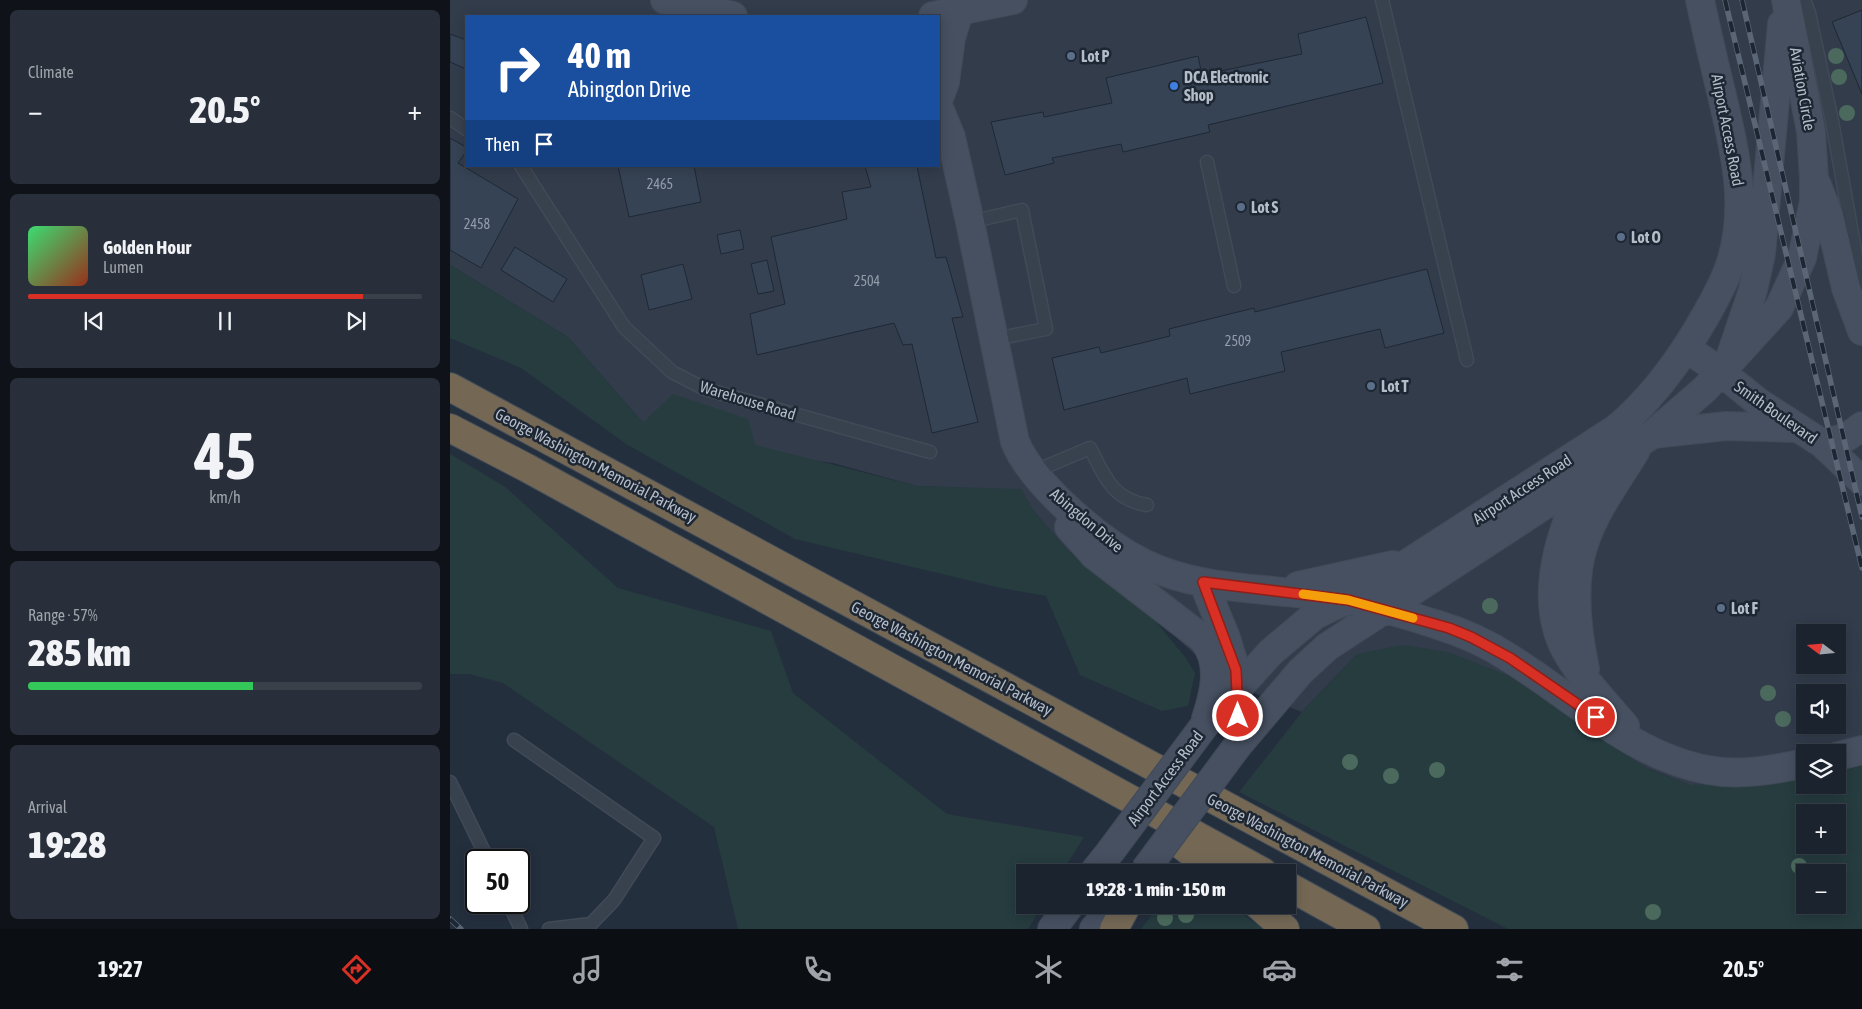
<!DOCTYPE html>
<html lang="en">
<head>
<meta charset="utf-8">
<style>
	body { margin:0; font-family:"Asap Condensed",sans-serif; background:#282f3a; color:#f1f3f6; height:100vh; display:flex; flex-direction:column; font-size:19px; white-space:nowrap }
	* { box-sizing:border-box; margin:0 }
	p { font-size:16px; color:#a0a4aa }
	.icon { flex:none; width:28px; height:28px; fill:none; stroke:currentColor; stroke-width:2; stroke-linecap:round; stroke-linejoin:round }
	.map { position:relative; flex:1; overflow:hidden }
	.side { display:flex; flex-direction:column; gap:10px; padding:10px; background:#0f1319; width:450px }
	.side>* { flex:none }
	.guide { position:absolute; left:15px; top:15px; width:475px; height:152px; border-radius:0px; box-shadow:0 2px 12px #0003,0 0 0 1px #39404a; background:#1a4fa0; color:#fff; overflow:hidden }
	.needle { width:32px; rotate:286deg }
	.buttons { position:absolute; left:1346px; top:624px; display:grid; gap:10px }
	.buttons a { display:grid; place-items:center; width:50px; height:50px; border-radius:0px; background:#1b232e; box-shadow:0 2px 12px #0003,0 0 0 1px #39404a; font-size:25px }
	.speed { position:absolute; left:15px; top:849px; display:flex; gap:10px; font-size:25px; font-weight:700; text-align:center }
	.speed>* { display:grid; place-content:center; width:65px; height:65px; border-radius:50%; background:#1b232e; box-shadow:0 2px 12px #0003,0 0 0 1px #39404a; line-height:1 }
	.speed .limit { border:2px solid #111; border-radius:8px; background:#fff; color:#111 }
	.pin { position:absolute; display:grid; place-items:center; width:42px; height:42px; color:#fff; margin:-21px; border:2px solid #fff; border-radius:50%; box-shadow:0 1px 5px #0007 }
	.me { position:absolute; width:55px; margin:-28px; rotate:0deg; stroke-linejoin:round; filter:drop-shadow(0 0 4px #0008) }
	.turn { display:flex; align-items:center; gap:18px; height:105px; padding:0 20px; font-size:22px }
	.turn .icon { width:65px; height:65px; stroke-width:2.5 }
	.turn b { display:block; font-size:35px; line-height:42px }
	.then { display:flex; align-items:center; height:48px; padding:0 20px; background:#0003; gap:10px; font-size:19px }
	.big { font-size:38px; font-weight:800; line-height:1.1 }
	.side .card { flex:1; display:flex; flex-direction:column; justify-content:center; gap:8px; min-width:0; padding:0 18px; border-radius:8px; background:#282f3a }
	.side .dial { align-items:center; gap:0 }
	.dial b { font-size:65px; line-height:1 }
	.song { display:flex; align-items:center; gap:15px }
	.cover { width:60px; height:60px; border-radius:8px; background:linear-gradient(135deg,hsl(140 70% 55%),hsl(10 70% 35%)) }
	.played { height:5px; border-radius:2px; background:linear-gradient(90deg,#d93025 85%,#39404a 85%) }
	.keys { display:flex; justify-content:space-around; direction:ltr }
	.heat { display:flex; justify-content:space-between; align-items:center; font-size:28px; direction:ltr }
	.charge { height:8px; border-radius:4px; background:linear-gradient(90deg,#34c759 57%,#39404a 0) }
	.trip { position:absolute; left:566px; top:864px; width:280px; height:50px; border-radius:0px; background:#1b232e; box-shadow:0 2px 12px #0003,0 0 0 1px #39404a; font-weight:800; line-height:50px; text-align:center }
	.tab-bar { display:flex; height:80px; justify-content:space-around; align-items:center; background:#0b0e12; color:#a0a4aa }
	.tab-bar .icon { width:35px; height:35px }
	.tab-bar .selected { color:#d93025 }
	.tab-bar b { font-size:22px; color:#f1f3f6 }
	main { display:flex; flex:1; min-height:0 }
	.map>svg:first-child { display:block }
	.airport { fill:#323c4b; fill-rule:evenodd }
	.green { fill:#263c3f; fill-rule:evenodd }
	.building { fill:#364354; stroke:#1f2835 }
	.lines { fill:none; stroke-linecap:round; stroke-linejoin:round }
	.lane-casing { stroke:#414a57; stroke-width:15 }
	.secondary-casing { stroke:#414a57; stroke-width:30 }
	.highway-casing { stroke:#434c59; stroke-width:30 }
	.lane { stroke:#38414e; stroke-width:12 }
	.secondary { stroke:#465061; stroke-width:28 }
	.highway { stroke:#746855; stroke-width:28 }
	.rail-casing { stroke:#5a6575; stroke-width:5.5 }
	.rail { stroke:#1d2633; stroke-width:4; stroke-dasharray:11; stroke-linecap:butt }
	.secondary-bridge-casing { stroke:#414a57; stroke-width:30; stroke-linecap:butt }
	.secondary-bridge { stroke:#465061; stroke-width:28 }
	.tree { fill:#4b6a5d }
	.route-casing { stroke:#8d1f18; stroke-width:12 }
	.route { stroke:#d93025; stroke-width:9 }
	.slow { stroke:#f59e0b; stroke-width:9 }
	.service-dot { fill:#5c6f8a; stroke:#1d2633; stroke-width:2 }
	.shop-dot { fill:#3f7fe0; stroke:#1d2633; stroke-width:2 }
	.labels { text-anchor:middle; stroke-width:5; stroke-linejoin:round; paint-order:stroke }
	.number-label { font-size:14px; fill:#929caa }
	.poi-label { font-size:16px; font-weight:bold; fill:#b4bcc9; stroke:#1d2633; text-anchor:start }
	.street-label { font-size:16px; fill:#b4bcc9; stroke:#1d2633 }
</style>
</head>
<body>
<main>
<section class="side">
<div class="card"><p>Climate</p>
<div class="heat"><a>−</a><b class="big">20.5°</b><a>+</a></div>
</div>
<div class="card">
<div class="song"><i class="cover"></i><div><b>Golden Hour</b><p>Lumen</p></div></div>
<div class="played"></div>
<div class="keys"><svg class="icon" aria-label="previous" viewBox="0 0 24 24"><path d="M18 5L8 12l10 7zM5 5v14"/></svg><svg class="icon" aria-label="pause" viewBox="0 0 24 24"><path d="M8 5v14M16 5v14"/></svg><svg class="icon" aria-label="next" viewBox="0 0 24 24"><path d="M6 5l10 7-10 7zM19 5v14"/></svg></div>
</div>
<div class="card dial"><b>45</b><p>km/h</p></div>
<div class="card"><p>Range · 57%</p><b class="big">285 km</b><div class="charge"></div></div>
<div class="card"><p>Arrival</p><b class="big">19:28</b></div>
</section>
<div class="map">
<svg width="1412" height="929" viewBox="0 0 1412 929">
	<rect width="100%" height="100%" fill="#242f3e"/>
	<!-- airport -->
	<path class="airport" d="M0,0H1412V766L1388,770V752H1355L1314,784L1240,785L907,654L852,712L756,674L749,658L697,611L617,550L583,510L571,490L467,486L383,463L208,440L118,337L0,265ZM16,16H489V166H16ZM1355,632H1388V665H1355ZM1355,692H1388V725H1355Z"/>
	<!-- green -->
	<path class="green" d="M0,265L118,337L193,423L223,394L298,419L305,445L467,486L571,489L583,510L617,550L697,611L736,658L745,673L738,706L712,711L630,675L596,596L551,588L345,539L176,444L71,368L0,338Z
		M0,454L54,486L168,588L321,631L343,693L497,814L634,837L612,872H575V905H593L578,929H288L264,827L53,683L19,674H0Z
		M952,645L998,652L1059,676L1198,769L1240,785L1314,784L1355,776V785H1388V770L1412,766V929H1058L789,792L852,712L907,654ZM1355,812H1388V845H1355ZM1355,872H1388V905H1355Z
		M709,905H780L813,929H691Z"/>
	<!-- building -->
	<path class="building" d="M1412,10V94L1382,22Z
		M916,17L933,83L758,125L760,132L673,152L671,144L602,158L604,163L555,175L541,122L593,112L594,117L662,103L656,78L748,56L752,75L852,54L848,34Z
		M0,34L16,40V69L0,62Z
		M0,138L16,147V152L8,163L68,199L31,268L0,250Z
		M168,166H244L251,202L179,217Z
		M415,166H467L486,258L496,257L513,317L502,318L528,422L482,433L462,344L453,345L444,323L307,355L300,314L335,304L321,237L397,219L392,192L421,187Z
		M290,230L294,249L271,254L267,235Z
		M65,247L117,279L103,302L51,270Z
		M317,260L324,291L308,294L301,264Z
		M233,264L242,299L199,310L191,275Z
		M977,269L994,333L935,348L930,329L831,352L835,371L740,394L737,378L614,410L602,358L649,347L651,353L720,336L719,329L804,308L805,312Z"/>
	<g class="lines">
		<defs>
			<path id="lane" d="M932,0L1017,360
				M1354,0L1359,13L1382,121L1405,250L1411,298
				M0,118L16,129
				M757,162L784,286
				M71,166L174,327L222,372L255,389L480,452
				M520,222L572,210L596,329L545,339
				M583,472L640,448C655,477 662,499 697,505
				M64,740L204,838L164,900L141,924L99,929
				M0,782L38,860
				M58,902L71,929"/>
			<path id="secondary" d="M215,0L283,16
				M483,16L563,0
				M489,98L495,82L501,38L509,12
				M489,108L501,137L520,222L565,442C584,486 651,542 693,563C747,590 813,588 872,596C910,601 948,612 985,624C1012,632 1037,643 1061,659C1124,698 1182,756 1258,770C1290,776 1324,770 1355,763
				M1367,185L1379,216L1396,288L1412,331
				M1236,348L1271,372L1308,402L1373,444L1412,481
				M1281,355L1303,290L1311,254L1332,24
				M1203,434L1276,426L1346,428
				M1373,444L1397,437L1412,426
				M1136,478C1111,529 1087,597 1116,651C1131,678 1155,702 1175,726
				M619,527L644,555L753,639C772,663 765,692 756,719
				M753,582L776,638L787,674
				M848,586L943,565
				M1135,669C1127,631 1121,582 1134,544C1145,510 1168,480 1186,450
				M754,726L821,652L865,615L913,592L1167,428C1199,401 1224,368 1246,332C1258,312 1271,290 1279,268C1299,211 1286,156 1273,100C1265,67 1257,33 1250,0
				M788,745L850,672L877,647L1203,434L1255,389L1329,308L1352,258L1364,201V179L1361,132L1336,0
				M1388,756L1412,750
				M644,872L660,852
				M602,929L620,905
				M644,929L665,905"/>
			<path id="highway" d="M0,387L1004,929
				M0,428L77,468L813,872
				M722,838L767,872
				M838,886L916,929
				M808,905L835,929
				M664,929L677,905"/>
		</defs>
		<!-- lane casing -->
		<use href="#lane" class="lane-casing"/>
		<!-- secondary casing -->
		<use href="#secondary" class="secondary-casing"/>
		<!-- highway casing -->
		<use href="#highway" class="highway-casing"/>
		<!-- lane -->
		<use href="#lane" class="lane"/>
		<!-- secondary -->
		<use href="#secondary" class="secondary"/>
		<!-- highway -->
		<use href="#highway" class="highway"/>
		<defs>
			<path id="rail" d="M1275,0L1412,568
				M1292,0L1412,517
				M0,919L11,929"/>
		</defs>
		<!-- rail casing -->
		<use href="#rail" class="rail-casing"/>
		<!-- rail -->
		<use href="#rail" class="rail"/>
		<defs>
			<path id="secondary-bridge" d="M660,852L754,726
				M695,870L788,745"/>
		</defs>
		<!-- secondary-bridge casing -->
		<use href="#secondary-bridge" class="secondary-bridge-casing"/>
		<!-- secondary-bridge -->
		<use href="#secondary-bridge" class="secondary-bridge"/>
	</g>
	<!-- trees -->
	<g class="tree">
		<circle cx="1386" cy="56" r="8"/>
		<circle cx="1389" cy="77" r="8"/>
		<circle cx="1397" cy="113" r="8"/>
		<circle cx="1040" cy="606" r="8"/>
		<circle cx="1318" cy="693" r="8"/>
		<circle cx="1333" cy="719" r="8"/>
		<circle cx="900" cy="762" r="8"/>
		<circle cx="987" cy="770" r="8"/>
		<circle cx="941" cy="776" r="8"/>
		<circle cx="1349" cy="866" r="8"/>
		<circle cx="1203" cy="912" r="8"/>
		<circle cx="736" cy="915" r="8"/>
		<circle cx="715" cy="918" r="8"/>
	</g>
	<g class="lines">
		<defs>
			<path id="route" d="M788,716L786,670L753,582L898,600L999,628L1021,637L1060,658L1146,717"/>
		</defs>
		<!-- route casing -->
		<use href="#route" class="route-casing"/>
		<!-- route -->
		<use href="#route" class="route"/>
		<!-- slow -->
		<path class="slow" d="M853,594L898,600L963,618"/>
	</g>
	<!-- markers -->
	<g class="service-dot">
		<circle cx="621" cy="56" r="5"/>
		<circle cx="791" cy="207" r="5"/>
		<circle cx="1171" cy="237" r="5"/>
		<circle cx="921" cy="386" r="5"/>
		<circle cx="1271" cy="608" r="5"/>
	</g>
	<circle class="shop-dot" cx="724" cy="86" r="5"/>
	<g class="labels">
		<!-- number labels -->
		<g class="number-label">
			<text x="210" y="189">2465</text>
			<text x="27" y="229">2458</text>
			<text x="417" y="286">2504</text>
			<text x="788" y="346">2509</text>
		</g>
		<!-- poi labels -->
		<g class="poi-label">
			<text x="631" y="62">Lot P</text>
			<text x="734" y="83">DCA Electronic<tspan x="734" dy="18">Shop</tspan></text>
			<text x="801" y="213">Lot S</text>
			<text x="1181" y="243">Lot O</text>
			<text x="931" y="392">Lot T</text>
			<text x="1281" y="614">Lot F</text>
		</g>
		<!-- street labels -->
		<g class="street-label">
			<text transform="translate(1353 89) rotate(80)" y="6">Aviation Circle</text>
			<text transform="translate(1278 130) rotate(79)" y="6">Airport Access Road</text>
			<text transform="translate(298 400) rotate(17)" y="6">Warehouse Road</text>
			<text transform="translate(1326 412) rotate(35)" y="6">Smith Boulevard</text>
			<text transform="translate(146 465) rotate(28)" y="6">George Washington Memorial Parkway</text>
			<text transform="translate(1072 489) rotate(-33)" y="6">Airport Access Road</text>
			<text transform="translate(637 520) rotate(40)" y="6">Abingdon Drive</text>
			<text transform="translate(502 658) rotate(28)" y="6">George Washington Memorial Parkway</text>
			<text transform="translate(715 778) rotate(-53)" y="6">Airport Access Road</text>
			<text transform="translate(858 850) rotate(28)" y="6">George Washington Memorial Parkway</text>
		</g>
	</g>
</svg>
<div class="buttons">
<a><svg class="needle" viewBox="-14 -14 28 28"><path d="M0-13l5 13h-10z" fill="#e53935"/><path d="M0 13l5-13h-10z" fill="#a0a4aa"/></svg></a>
<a><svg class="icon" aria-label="sound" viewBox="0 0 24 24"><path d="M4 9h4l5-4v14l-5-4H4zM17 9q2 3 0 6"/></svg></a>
<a><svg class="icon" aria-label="layers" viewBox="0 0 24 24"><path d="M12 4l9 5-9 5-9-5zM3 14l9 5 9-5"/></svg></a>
<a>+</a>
<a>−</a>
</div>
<div class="speed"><div class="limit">50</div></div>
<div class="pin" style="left:1146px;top:717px;background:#d93025"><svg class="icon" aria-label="arrive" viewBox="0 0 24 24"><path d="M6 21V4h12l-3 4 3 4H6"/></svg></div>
<svg class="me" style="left:788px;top:716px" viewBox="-20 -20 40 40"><circle r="17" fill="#d93025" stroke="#fff" stroke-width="3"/><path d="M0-11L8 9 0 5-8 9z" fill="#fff"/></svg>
<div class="trip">19:28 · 1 min · 150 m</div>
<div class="guide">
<div class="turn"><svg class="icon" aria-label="right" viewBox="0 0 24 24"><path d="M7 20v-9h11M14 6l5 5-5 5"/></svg><div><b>40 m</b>Abingdon Drive</div></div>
<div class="then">Then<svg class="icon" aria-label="arrive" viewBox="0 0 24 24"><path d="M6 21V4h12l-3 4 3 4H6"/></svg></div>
</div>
</div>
</main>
<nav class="tab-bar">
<b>19:27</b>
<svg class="icon selected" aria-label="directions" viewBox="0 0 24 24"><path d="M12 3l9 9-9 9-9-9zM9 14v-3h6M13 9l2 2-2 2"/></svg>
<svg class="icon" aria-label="music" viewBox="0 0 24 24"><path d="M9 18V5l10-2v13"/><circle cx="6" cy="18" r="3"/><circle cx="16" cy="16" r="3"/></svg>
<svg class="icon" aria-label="phone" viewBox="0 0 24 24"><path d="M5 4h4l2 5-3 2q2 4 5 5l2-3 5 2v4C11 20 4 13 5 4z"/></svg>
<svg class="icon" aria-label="climate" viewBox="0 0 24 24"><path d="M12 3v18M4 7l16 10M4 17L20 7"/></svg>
<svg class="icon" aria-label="car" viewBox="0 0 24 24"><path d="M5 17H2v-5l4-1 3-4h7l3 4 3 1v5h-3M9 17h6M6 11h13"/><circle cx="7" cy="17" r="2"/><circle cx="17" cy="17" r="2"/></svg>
<svg class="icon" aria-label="filters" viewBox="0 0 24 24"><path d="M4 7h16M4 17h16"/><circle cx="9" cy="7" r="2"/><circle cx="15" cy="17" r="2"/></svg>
<b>20.5°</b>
</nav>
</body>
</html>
